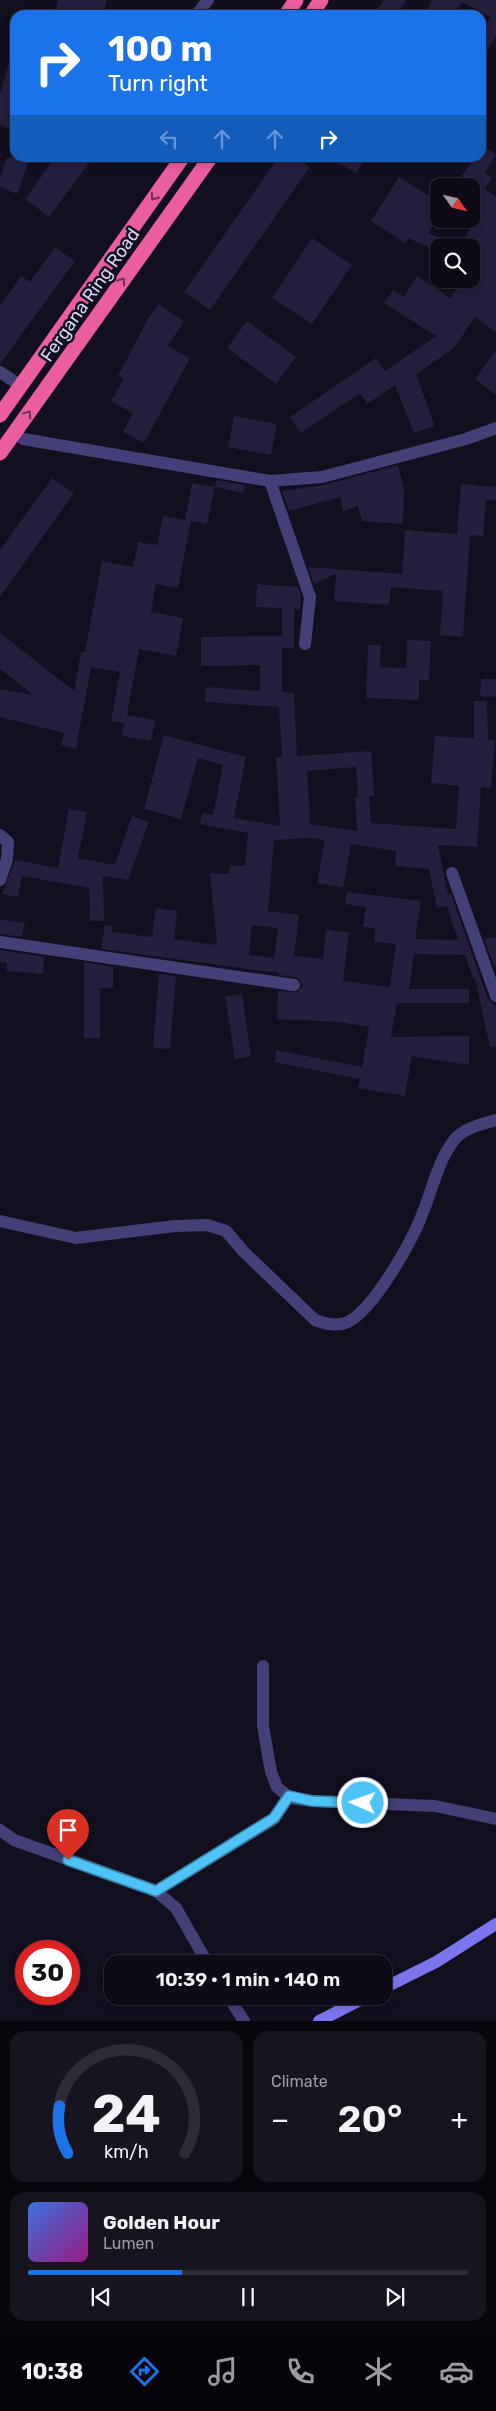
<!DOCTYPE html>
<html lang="en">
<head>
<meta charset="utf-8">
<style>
	body { margin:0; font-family:Rubik,sans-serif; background:#171420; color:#f1f3f6; height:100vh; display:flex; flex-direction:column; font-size:19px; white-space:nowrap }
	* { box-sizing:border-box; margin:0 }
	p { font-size:16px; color:#9b9ba1 }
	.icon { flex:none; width:28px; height:28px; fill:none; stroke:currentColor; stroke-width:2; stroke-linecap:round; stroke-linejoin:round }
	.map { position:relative; height:2021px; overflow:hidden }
	.details { display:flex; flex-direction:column; gap:10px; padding:10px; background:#08060d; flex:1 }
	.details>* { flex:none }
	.top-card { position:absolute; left:10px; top:10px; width:476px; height:152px; border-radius:15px; box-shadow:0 2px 8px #0003,0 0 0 1px #2e2b36; background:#1a73e8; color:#fff; overflow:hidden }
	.needle { width:32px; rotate:124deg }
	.buttons { position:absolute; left:430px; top:178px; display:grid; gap:10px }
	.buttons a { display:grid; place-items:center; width:50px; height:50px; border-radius:10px; background:#0e0b17; box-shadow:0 2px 8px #0003,0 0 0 1px #2e2b36; font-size:25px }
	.speed { position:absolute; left:15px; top:1940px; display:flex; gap:10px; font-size:25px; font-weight:700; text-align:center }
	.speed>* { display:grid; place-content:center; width:65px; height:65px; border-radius:50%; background:#0e0b17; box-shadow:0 2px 8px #0003,0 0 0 1px #2e2b36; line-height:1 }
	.speed .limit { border:8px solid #d22; background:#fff; color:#111 }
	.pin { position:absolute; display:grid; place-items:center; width:42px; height:42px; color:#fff; margin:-51px -21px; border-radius:50% 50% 50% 0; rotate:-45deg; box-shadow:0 0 5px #0007 }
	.pin .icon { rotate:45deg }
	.me { position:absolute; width:55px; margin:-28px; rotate:272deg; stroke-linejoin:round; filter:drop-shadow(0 0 4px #0008) }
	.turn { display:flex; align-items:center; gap:18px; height:105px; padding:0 15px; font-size:22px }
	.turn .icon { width:65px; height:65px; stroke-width:2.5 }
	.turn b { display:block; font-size:35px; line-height:42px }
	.lanes { display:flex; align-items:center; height:48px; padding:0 15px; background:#0003; justify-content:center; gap:25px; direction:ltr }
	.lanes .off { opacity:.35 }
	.big { font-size:38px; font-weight:600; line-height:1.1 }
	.details .widget { flex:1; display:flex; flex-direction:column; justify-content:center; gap:8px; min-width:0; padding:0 18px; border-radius:15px; background:#171420 }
	.details .dial { align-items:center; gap:0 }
	.dial svg { height:130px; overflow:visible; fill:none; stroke:#2e2b36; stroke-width:7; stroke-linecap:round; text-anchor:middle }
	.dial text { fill:#f1f3f6; stroke:none }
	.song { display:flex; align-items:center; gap:15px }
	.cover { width:60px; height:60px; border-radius:8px; background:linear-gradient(135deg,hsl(220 70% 55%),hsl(310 70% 35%)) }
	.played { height:5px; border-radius:2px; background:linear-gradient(90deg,#1a73e8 35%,#2e2b36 35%) }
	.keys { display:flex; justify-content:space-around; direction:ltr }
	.heat { display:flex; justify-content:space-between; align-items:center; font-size:28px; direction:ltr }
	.details .tiles { flex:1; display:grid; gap:10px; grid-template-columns:1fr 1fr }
	.widget:last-child { grid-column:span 2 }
	.trip { position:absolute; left:104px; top:1955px; width:288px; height:50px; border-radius:15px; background:#0e0b17; box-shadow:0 2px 8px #0003,0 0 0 1px #2e2b36; font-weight:600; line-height:50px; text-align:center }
	.tabs { display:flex; height:80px; justify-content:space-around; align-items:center; background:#060409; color:#9b9ba1 }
	.tabs .icon { width:35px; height:35px }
	.tabs .current { color:#1a73e8 }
	.tabs b { font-size:22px; color:#f1f3f6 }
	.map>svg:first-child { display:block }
	.building { fill:#251e3d; fill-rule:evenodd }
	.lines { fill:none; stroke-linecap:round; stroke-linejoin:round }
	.street { stroke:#434078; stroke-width:12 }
	.secondary { stroke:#7b76ed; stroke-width:12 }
	.highway { stroke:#ea5d9e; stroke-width:15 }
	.oneway { stroke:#733258 }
	.route-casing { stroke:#337fa1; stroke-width:12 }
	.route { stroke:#4fc3f7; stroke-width:9 }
	.labels { text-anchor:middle; stroke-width:5; stroke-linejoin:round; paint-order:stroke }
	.street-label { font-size:18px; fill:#d8d3f9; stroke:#120f1f }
</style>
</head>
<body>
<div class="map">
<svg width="496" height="2021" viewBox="0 0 496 2021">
	<rect width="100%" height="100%" fill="#120f1f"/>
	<!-- building -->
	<path class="building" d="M58,0H107L103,15H54Z
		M384,0H406L396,15H374Z
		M432,0H496V36L481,60V33L491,17L462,2L454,15H424Z
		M11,55H15V131L0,125V94Z
		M481,145L496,154L485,173L492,178L485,189L496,197V332L475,317L454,348L416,374L435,426L414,433L395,385L367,404L360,393L301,433L290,417L376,358L385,371L436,336L384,303L393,290L404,297L417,276L450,298L464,279H471V246H462L472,223L471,186H455L474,158H481Z
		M7,158H30L17,194L0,187V178Z
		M55,158H93L49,217L25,199Z
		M278,158H296L310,167L210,310L184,292Z
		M329,158H365L357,173Z
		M399,177L439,202V212L429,233L439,238V252L408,238L405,243L371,221Z
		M312,238L352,265L312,324L272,298Z
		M55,247L75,261L0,364V306L21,276L30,282Z
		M159,304L184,322L167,346L190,358L144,443L123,432L133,413L111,401L124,379L118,376L149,317Z
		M247,321L296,357L276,384L227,348Z
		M496,350V395L475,379Z
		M234,416L277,424L271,455L228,447Z
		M398,465L404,488L403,524L362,521L358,506L343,511L340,497L289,511L282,491L324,485Z
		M52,478L74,493L0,597V550Z
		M216,480L245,485L243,493L215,487Z
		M192,483L215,487L207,524L185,520Z
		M461,484L496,487V500H486L483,536L470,535L463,637L440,635L443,591L391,587L389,605L334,601L336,574L314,584L308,567L402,574L405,530L457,534Z
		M163,516L191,521L178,588L156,584L151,612L183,618L176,656L139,649L127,715L155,720L151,741L122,736L124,723L111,721L120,672L91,667L76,749L61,745L64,733L0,717V689L33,695L0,669V633L74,691L81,652H85L102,561L133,567L138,542L157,545Z
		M257,584L298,587L301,597L300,609H294V648H282V692L294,693L297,756L371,751L374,796H369L371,823L456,829L459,786L431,783L435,736L474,738V701H487L488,740H495L491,788L481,787L477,847L438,845L448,894H451L488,999L496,1006V1047H490L475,978H473L465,955L414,954L409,989H469V1003H397L391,1037L469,1036V1065L412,1056L405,1096L358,1088L360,1079L275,1062L276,1050L362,1067L369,1027L339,1022L277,1019L278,991L297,992L302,986L299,978L279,975V973L101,949L105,925L112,926V932L152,937L156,908L177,911L174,939L217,945L210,873L229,874L230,865L245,866L248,833L200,824L202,813L213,815L223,765L198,758L181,819L144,809L164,735L246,757L234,818L280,826L276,757H282L279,707L205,702L206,687L260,691V665L201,666V637L282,636V608L256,607ZM356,767L358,796H369L355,797L357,831L310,824L307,771ZM311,838L325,840L317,883L343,888L351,844L396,851L395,866L429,869L437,908L447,906L458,940L415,939L421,901L347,892L345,904L366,907L363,927L375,928L374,942L396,944L390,987L343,981L349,932L326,930L323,959L294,956L299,915L268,911L274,840ZM252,925L278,928L274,958L249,955Z
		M407,640L431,641L429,680H419V700L366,698L368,645H381L380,667L406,668Z
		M481,679H496V697L480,696Z
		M69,809L87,812L78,858L115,865L132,816L149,822L128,880L103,876L104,921H90L89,888L22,876L18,897L2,894L15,860L58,868Z
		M0,919L25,923L22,937L0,934Z
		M496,937V966H494L484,939Z
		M0,950L44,957L43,974L7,971V963L0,962Z
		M84,962L113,967V988H100V1038H84Z
		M159,974L176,976L170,1049L153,1048Z
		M242,994L251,1056L235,1059L225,997Z"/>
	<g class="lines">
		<!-- street -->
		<path class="street" d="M196,15L208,0
			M0,372L21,386
			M15,433L23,439L270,481L322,477L466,439L496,428
			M270,481L310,597L305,644
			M0,835L8,842L7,859L0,880
			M452,873L496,996
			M0,942L294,985
			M0,1221L76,1238L175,1226L207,1225L226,1231L244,1252L315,1320C326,1324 337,1327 348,1322C374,1309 413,1240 423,1212C433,1188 438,1160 455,1139C464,1128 483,1124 496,1120
			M263,1666V1726L271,1772L277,1787L290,1798L313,1801L435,1806L496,1819
			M0,1830L14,1840L156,1891L176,1908L208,1964
			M156,1891L274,1819L289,1796
			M228,1996L244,2021"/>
		<!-- secondary -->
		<path class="secondary" d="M382,1989L436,1962L496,1924
			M319,2021L368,1996"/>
		<!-- highway -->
		<path class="highway" d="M286,15L296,0
			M311,15L321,0
			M0,415L182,158
			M0,453L210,158"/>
	</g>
	<!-- one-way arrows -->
	<defs><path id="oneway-chevron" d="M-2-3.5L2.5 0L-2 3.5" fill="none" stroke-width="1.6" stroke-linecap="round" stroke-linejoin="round" transform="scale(1.25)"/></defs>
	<g class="oneway">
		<use href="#oneway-chevron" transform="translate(154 197) rotate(125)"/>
		<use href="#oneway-chevron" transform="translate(122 281) rotate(-55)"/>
		<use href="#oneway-chevron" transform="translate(28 414) rotate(-55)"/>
	</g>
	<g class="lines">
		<defs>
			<path id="route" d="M68,1860L156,1891L274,1818L289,1796L312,1801L363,1803"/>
		</defs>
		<!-- route casing -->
		<use href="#route" class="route-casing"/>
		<!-- route -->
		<use href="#route" class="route"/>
	</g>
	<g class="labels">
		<!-- street labels -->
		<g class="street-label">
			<text transform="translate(90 295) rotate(-55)" y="6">Fergana Ring Road</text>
		</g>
	</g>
</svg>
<div class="buttons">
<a><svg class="needle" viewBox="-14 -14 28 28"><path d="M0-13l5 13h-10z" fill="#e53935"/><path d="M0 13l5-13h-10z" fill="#9b9ba1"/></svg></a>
<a><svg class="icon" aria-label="search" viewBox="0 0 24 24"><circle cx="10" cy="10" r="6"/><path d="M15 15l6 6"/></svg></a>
</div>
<div class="speed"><div class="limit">30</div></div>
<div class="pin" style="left:68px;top:1860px;background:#d93025"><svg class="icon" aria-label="arrive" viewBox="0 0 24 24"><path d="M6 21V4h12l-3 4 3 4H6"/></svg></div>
<svg class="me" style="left:363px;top:1803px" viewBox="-20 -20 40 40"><circle r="17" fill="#4fc3f7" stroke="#fff" stroke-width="3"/><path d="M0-11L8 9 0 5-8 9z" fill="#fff"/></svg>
<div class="trip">10:39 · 1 min · 140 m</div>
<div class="top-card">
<div class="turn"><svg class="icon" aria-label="right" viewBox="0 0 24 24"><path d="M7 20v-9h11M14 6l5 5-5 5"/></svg><div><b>100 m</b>Turn right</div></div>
<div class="lanes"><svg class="icon off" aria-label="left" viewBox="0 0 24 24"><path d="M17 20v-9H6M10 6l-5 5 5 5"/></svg><svg class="icon off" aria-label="ahead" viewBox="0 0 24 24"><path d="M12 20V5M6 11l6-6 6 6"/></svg><svg class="icon off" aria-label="ahead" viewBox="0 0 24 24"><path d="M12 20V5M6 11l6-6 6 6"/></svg><svg class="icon" aria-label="right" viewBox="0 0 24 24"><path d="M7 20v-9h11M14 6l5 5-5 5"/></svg></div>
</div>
</div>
<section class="details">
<div class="tiles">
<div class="widget dial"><svg viewBox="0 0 100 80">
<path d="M14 69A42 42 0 1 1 86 69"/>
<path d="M14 69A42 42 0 0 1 9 40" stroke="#1a73e8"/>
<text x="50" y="56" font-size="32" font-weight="700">24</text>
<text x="50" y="72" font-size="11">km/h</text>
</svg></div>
<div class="widget"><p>Climate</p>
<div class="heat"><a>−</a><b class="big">20°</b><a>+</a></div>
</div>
<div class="widget">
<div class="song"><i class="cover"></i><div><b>Golden Hour</b><p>Lumen</p></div></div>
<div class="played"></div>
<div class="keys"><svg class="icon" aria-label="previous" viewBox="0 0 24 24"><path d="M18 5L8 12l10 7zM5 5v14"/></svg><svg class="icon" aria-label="pause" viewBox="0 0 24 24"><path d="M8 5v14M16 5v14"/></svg><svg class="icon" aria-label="next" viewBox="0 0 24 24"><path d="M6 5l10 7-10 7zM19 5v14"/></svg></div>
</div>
</div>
</section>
<nav class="tabs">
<b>10:38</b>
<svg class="icon current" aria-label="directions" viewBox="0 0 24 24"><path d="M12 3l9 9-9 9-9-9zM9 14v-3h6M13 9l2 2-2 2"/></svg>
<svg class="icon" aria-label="music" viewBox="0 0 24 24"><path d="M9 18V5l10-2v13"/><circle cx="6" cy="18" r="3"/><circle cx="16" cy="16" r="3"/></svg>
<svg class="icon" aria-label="phone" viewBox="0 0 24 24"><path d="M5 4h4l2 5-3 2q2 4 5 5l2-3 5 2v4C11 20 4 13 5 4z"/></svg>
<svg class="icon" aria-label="climate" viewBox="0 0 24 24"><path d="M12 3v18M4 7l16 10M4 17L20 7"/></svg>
<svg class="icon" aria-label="car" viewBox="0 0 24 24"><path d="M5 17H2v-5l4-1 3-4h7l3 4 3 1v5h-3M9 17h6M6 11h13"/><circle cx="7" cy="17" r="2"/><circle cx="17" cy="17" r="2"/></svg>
</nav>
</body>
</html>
